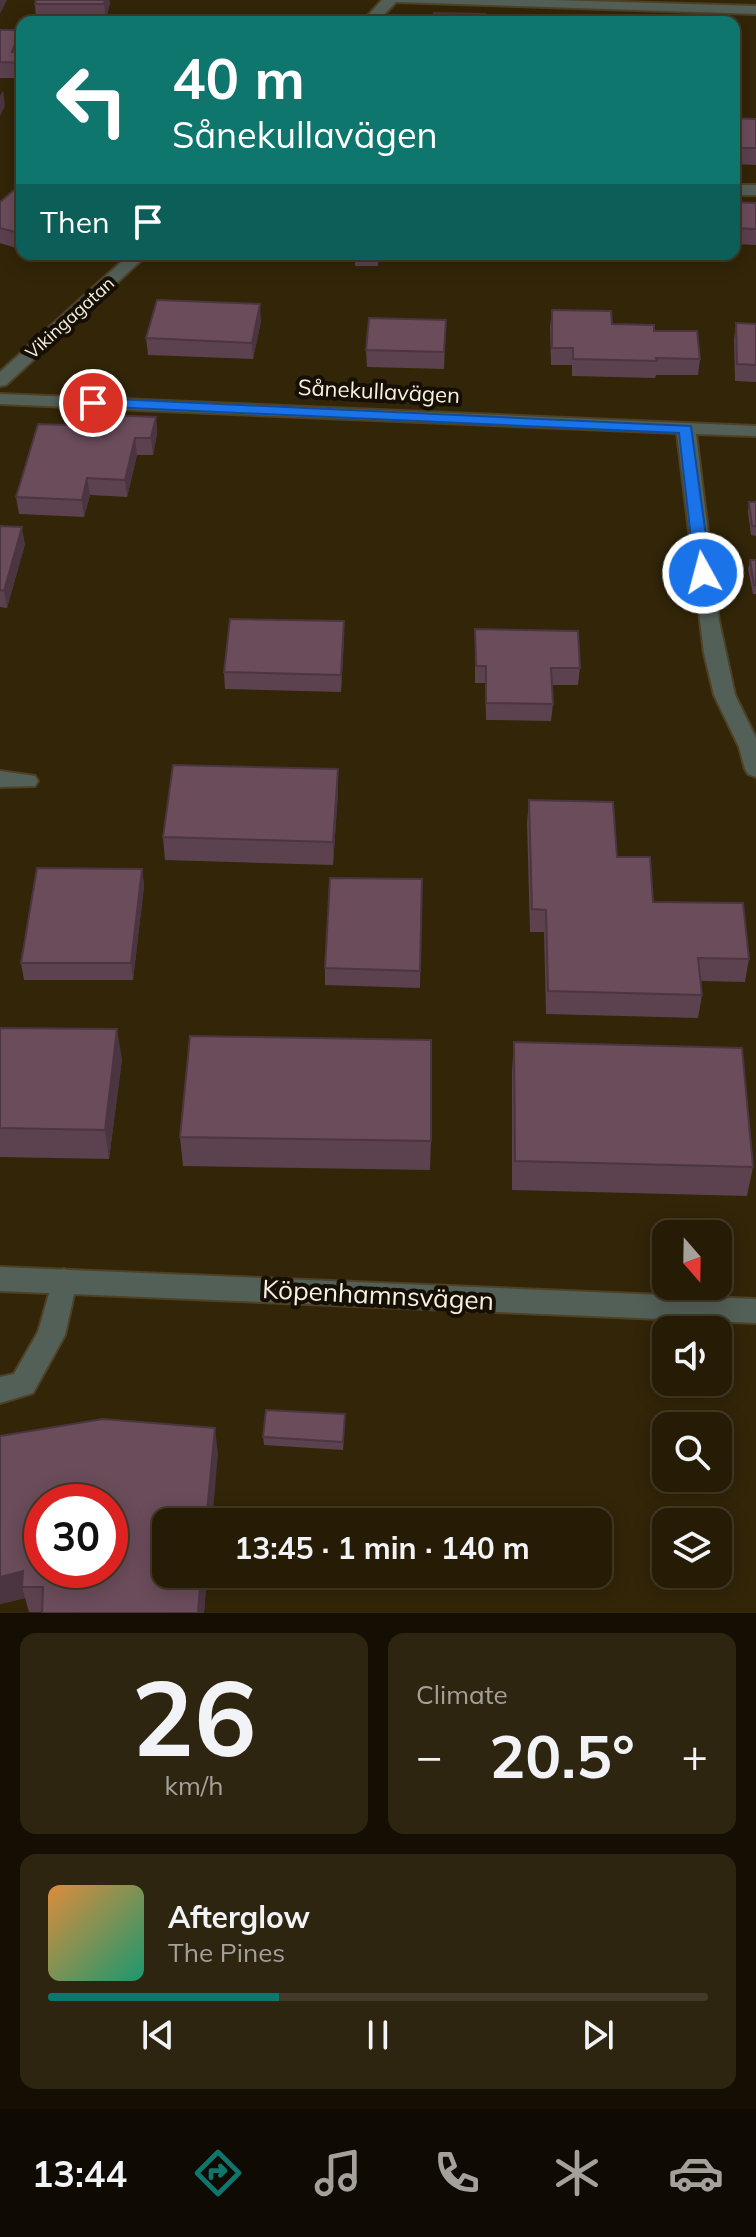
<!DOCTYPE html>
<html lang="en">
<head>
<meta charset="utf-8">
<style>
	body { margin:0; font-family:Mulish,sans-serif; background:#2e2510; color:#f1f3f6; height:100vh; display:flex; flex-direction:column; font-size:30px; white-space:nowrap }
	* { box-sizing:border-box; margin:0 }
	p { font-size:26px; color:#a4a19b }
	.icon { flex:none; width:44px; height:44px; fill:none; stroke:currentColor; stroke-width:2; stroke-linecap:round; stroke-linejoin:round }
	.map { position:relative; height:1613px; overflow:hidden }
	.drawer { display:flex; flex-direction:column; gap:20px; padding:20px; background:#150f03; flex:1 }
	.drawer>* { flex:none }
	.hud { position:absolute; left:16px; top:16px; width:724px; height:244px; border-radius:16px; box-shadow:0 4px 20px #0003,0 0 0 2px #423a28; background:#0f766e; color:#fff; overflow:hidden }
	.needle { width:52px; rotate:160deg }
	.tools { position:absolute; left:652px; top:1220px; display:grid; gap:16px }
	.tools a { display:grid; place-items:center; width:80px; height:80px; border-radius:16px; background:#261c06; box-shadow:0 4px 20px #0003,0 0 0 2px #423a28; font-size:40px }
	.speed { position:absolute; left:24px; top:1484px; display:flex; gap:16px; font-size:40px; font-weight:700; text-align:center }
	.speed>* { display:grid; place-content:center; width:104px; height:104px; border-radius:50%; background:#261c06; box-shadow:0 4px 20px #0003,0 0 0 2px #423a28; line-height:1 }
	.speed .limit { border:12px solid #d22; background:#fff; color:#111 }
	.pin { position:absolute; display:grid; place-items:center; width:68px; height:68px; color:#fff; margin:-34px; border:4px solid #fff; border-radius:50%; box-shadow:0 2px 8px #0007 }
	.me { position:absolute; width:88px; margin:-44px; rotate:353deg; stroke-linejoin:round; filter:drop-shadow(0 0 6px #0008) }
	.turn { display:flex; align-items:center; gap:28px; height:168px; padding:0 24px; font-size:36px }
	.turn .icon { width:104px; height:104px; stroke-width:2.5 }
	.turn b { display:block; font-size:56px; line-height:68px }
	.then { display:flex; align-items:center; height:76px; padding:0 24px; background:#0003; gap:16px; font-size:30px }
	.big { font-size:60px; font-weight:700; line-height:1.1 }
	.drawer .tile { flex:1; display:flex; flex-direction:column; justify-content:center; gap:12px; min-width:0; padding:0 28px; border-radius:16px; background:#2e2510 }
	.drawer .dial { align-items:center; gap:0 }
	.dial b { font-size:104px; line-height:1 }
	.song { display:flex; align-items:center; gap:24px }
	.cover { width:96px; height:96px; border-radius:12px; background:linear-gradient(135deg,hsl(30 70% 55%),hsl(160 70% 35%)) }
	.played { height:8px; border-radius:4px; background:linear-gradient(90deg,#0f766e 35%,#423a28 35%) }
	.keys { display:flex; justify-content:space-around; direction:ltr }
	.heat { display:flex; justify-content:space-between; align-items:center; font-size:44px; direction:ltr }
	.drawer .tiles { flex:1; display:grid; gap:20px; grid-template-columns:1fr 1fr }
	.tile:last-child { grid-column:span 2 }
	.trip { position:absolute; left:152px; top:1508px; width:460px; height:80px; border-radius:16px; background:#261c06; box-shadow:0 4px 20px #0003,0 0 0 2px #423a28; font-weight:700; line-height:80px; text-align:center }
	.tabs { display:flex; height:128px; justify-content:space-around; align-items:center; background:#0f0b02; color:#a4a19b }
	.tabs .icon { width:56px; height:56px }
	.tabs .current { color:#0f766e }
	.tabs b { font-size:36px; color:#f1f3f6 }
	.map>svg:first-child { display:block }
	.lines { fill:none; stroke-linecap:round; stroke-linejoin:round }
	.service-casing { stroke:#4e4126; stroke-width:4 }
	.minor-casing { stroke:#4e4126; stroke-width:4 }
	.tertiary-casing { stroke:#4e4126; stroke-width:4 }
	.service { fill:#536058; fill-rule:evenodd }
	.minor { fill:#536058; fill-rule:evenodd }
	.tertiary { fill:#536058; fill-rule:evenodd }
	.wall { fill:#5c414e }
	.shaded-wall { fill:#4b3540 }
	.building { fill:#6b4c5b; stroke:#4b3540; stroke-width:2; fill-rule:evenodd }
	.route { fill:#1a73e8; stroke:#114b97; stroke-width:2 }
	.labels { text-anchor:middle; stroke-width:8; stroke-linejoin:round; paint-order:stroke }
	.far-street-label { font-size:18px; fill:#f8f0df; stroke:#150f05 }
	.street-label { font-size:22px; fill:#f8f0df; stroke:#150f05 }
	.near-street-label { font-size:26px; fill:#f8f0df; stroke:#150f05 }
</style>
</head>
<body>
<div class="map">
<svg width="756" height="1613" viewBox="0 0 756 1613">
	<rect width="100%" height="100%" fill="#322508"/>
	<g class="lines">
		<defs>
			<path id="service" d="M0,771L35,776L38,781L35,786L0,787Z
				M64,1269L73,1273L77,1281L65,1335L33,1393L0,1403V1377L14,1374L38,1332L55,1273Z"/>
			<path id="minor" d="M382,0H552L756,6V14L396,2L377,22H362Z
				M734,185H756V195H734Z
				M130,254H148L6,385L0,386V372Z
				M0,394L756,426V436L696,434L719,621L735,695L756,738V777L748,774L745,769L739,747L714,695L704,653L677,433L0,404Z"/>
			<path id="tertiary" d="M0,1267L756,1299V1323L0,1291Z"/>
		</defs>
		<!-- service casing -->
		<use href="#service" class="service-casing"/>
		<!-- minor casing -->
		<use href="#minor" class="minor-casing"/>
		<!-- tertiary casing -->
		<use href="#tertiary" class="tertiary-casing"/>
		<!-- service -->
		<use href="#service" class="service"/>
		<!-- minor -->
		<use href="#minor" class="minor"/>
		<!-- tertiary -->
		<use href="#tertiary" class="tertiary"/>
	</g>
	<!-- wall -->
	<path class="wall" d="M36,0H109L110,3L106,19H36L35,4Z
		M0,30L22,46L19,52H22V78H0Z
		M734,118L756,119V165L734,164Z
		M22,183V250L0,243V202Z
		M734,202L756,203V245L734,244Z
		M355,254H379L378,266H355Z
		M552,310L612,324L654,331L700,359L698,375H656L655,378L572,376V365H551L550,327Z
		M446,320L444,369L367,367L366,350Z
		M261,321L253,359L148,355L146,338Z
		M736,323L756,324V382L735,381L734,339Z
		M156,417L157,434L153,455H137L127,497L90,495L84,517L19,514L16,497L100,426Z
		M749,502H756V536L751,535L748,512Z
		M0,526L25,544L7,608L0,607Z
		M750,560H756V594H753L748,569Z
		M475,629L580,668L578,685H552L553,704L551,721L486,720L485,683H475Z
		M344,638L341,692L225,689L224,672Z
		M338,792L333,865L165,860L163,837Z
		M529,800L617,857L653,902L749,959L745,982L701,981L702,995L698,1018L546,1014L544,932H530L527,823Z
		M142,869L144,886L133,980H24L21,963Z
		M422,879L420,988L325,985V968Z
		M0,1028L122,1059L109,1159L0,1157Z
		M514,1042L753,1167L747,1196L512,1190V1072Z
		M180,1137L431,1141L430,1170L183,1166Z
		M345,1422L343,1450L264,1445L263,1437Z
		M0,1436L218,1454L166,1574H207L204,1613L29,1612L25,1598L0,1604Z"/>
	<!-- shaded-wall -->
	<path class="shaded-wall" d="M0,0H7L0,14Z
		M105,0H109L110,3L106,19L104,4Z
		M20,30L22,46L16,62L12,52Z
		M3,90L5,106L0,116V96Z
		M260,304L261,321L253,359L252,343Z
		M156,417L157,434L153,455L151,438Z
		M135,438L137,455L127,497L125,480Z
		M87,478L90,495L84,517L82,500Z
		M22,527L25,544L7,608L4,591Z
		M344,621V638L341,692V675Z
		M338,769V792L333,865V842Z
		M142,869L144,886L133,980L131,963Z
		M117,1029L122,1059L109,1159L105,1130Z
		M215,1428L218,1454L212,1522H206Z
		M23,1571L22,1587L25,1598L0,1604V1577Z
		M201,1574H207L204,1613H198Z"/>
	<!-- building -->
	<path class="building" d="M36,0H105L104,4H35Z
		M434,13L485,14V22H433Z
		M547,15L580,16V22H547Z
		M0,30H20L12,52H22V63L0,62Z
		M734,118L756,119V148H734Z
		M22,183V234L0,228V202Z
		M734,202L756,203V229L734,228Z
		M355,254H379L378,257H355Z
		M157,300L260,304L252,343L146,338Z
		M552,310L611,311L612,324L654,325V331H697L700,359L656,358L657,361L573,359V348H552Z
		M369,318L446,320L444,352L366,350Z
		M736,323L756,324V365L737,364Z
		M103,415L156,417L151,438H135L125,480L87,478L82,500L16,497L38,424L100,426Z
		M749,502H756V526H752Z
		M0,526L22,527L4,591L0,590Z
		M750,560H756V585H754Z
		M230,619L344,621L341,675L224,672Z
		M475,629L578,631L580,668H551L553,704L486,703V666H476Z
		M173,765L338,769L333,842L163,837Z
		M529,800L613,802L617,857H650L653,902L743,903L749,959L698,958L702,995L548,991L546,910L532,909Z
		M37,868L142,869L131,963H21Z
		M330,878L422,879L420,971L325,968Z
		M0,1028L117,1029L105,1130L0,1128Z
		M190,1036L431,1040V1141L180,1137Z
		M514,1042L742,1048L753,1167L515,1161Z
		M266,1410L345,1414L343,1442L263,1437Z
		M103,1419L215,1428L206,1522H166V1574H201L198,1613H42L43,1587H22L23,1571L0,1577V1436ZM42,1502H110V1570H42Z"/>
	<!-- route -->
	<path class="route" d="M93,398L691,426L711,573L703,579L695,573L679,433L88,406V400Z"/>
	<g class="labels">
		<!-- far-street labels -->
		<g class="far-street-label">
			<text transform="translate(70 318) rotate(-42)" y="6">Vikingagatan</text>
		</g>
		<!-- street labels -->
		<g class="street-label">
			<text transform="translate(379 391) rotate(3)" y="8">Sånekullavägen</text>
		</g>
		<!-- near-street labels -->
		<g class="near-street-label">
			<text transform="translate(378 1295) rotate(3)" y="9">Köpenhamnsvägen</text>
		</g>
	</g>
</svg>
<div class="tools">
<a><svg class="needle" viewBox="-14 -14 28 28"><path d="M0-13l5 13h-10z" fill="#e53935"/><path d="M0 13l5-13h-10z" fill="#a4a19b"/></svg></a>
<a><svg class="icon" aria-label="sound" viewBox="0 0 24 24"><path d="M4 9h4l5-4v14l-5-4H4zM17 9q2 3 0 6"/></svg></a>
<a><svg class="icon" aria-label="search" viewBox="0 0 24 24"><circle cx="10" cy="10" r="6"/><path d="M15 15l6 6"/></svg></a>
<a><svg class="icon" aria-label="layers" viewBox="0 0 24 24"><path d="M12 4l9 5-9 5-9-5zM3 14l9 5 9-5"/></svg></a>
</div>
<div class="speed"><div class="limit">30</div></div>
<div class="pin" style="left:93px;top:403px;background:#d93025"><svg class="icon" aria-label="arrive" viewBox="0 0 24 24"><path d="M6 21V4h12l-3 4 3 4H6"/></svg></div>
<svg class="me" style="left:703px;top:573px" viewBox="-20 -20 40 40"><circle r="17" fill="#1a73e8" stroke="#fff" stroke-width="3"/><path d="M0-11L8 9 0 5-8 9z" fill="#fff"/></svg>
<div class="trip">13:45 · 1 min · 140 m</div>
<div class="hud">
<div class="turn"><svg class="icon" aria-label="left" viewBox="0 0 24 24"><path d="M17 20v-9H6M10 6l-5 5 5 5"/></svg><div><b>40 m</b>Sånekullavägen</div></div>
<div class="then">Then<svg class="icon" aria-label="arrive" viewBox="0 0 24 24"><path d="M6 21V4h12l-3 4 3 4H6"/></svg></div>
</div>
</div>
<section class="drawer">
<div class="tiles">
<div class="tile dial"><b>26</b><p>km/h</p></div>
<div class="tile"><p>Climate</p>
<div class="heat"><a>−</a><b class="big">20.5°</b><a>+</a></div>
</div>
<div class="tile">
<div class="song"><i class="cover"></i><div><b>Afterglow</b><p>The Pines</p></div></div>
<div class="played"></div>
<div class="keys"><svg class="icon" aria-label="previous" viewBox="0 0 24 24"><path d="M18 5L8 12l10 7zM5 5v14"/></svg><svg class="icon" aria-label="pause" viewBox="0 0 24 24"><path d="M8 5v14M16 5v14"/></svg><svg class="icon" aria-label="next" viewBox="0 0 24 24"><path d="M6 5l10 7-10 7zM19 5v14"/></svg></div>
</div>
</div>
</section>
<nav class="tabs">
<b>13:44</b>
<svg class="icon current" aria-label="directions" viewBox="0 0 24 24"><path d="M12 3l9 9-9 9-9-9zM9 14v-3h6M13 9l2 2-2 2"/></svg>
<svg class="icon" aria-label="music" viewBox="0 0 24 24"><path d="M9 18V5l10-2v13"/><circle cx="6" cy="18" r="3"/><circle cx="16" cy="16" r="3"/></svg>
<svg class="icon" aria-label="phone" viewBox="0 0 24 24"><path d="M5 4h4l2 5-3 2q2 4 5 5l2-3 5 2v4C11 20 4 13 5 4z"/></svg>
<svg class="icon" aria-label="climate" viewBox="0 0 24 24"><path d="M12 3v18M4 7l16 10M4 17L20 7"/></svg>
<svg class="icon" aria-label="car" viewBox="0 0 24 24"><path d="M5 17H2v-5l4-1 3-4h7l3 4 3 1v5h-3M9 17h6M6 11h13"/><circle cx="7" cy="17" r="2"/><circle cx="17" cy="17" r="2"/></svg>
</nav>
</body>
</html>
